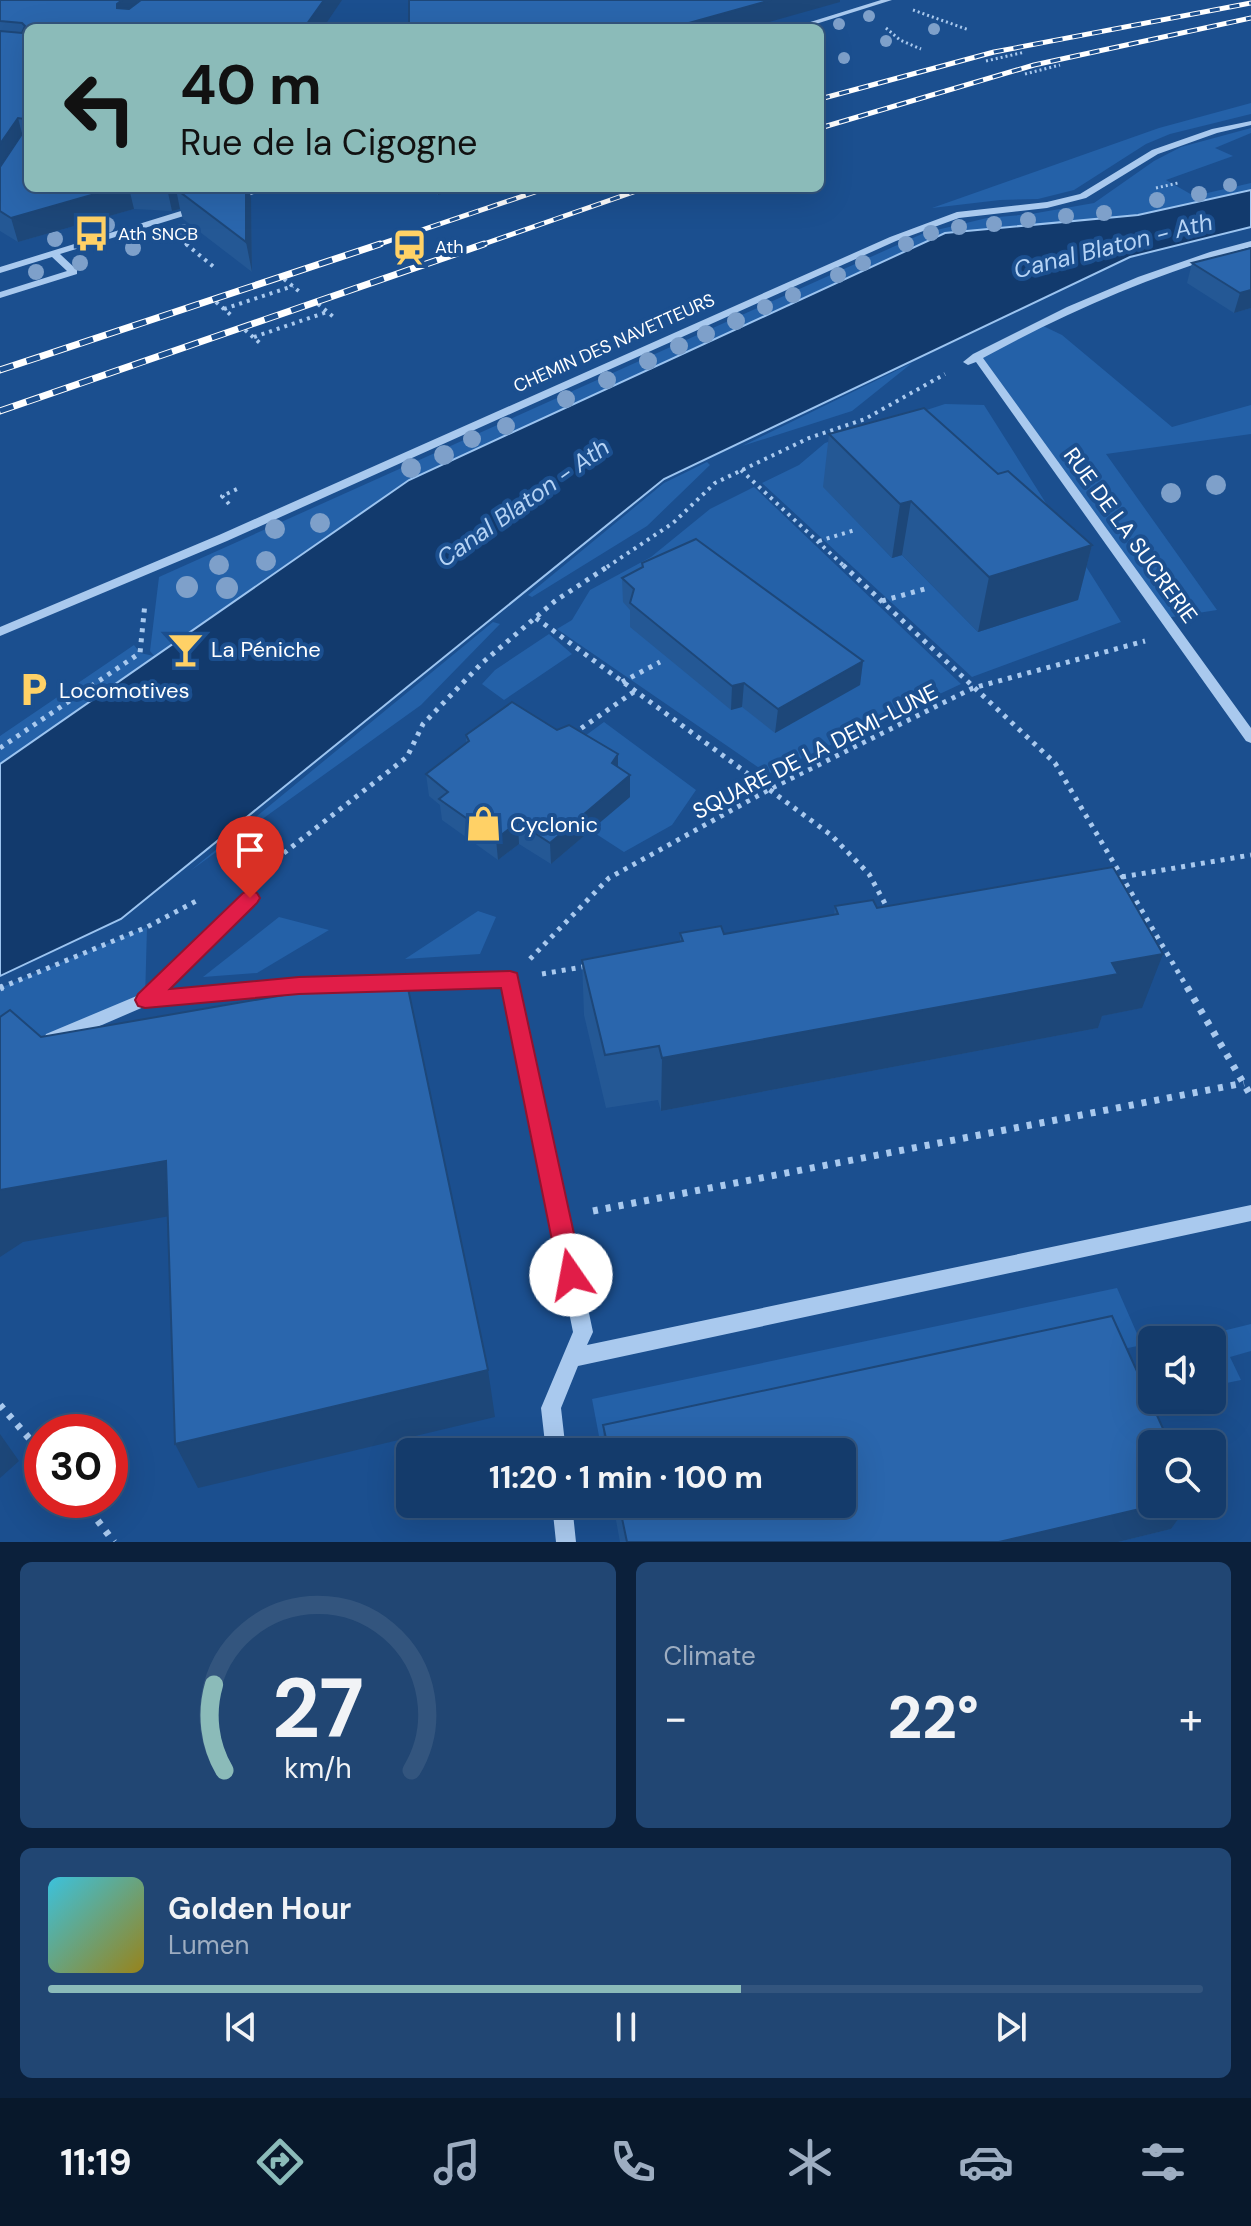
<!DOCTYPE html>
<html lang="en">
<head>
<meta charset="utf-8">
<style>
	body { margin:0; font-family:"DM Sans",sans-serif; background:#214673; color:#f1f3f6; height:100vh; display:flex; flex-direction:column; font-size:30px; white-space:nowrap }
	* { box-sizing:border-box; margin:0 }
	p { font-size:26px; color:#9dadc1 }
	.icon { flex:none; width:44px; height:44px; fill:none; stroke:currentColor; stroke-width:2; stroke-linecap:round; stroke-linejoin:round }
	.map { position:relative; height:1542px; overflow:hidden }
	.drawer { display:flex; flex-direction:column; gap:20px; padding:20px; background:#0b203b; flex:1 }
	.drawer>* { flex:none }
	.hud { position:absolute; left:24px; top:24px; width:800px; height:168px; border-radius:12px; box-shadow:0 8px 32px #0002,0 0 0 2px #33557e; background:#8bbbb9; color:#111; overflow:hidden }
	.fabs { position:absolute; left:1138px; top:1326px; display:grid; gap:16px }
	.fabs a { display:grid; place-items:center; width:88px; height:88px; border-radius:12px; background:#143b6b; box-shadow:0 8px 32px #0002,0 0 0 2px #33557e; font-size:40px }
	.speed { position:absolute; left:24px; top:1414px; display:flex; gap:16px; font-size:40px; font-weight:700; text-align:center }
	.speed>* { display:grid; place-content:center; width:104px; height:104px; border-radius:50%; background:#143b6b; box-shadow:0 8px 32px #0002,0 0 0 2px #33557e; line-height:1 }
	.speed .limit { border:12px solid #d22; background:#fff; color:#111 }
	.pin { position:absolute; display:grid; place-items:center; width:68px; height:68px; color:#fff; margin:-82px -34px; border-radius:50% 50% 50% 0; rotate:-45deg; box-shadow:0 0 8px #0007 }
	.pin .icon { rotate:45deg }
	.me { position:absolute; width:88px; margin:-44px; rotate:348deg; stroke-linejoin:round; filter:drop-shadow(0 0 6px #0008) }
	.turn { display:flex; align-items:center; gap:28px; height:168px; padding:0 24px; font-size:36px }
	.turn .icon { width:104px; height:104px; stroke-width:2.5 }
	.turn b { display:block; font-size:56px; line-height:68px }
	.big { font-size:60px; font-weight:800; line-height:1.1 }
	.drawer .tile { flex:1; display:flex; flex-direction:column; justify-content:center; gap:12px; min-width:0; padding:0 28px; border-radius:12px; background:#214673 }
	.drawer .dial { align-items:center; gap:0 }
	.dial svg { height:208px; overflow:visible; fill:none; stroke:#33557e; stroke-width:7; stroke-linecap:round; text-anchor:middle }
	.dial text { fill:#f1f3f6; stroke:none }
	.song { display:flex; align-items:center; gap:24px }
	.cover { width:96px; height:96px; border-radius:12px; background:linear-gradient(135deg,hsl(190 70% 55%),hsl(50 70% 35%)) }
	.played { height:8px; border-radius:4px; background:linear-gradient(90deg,#8bbbb9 60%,#33557e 60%) }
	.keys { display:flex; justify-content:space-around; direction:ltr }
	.heat { display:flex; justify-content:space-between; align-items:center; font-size:44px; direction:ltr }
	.drawer .tiles { flex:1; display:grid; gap:20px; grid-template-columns:1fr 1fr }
	.tile:last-child { grid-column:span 2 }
	.trip { position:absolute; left:396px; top:1438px; width:460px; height:80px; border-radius:12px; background:#143b6b; box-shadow:0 8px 32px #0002,0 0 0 2px #33557e; font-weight:800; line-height:80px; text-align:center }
	.tabs { display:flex; height:128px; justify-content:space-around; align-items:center; background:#08182b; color:#9dadc1 }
	.tabs .icon { width:56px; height:56px }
	.tabs .on { color:#8bbbb9 }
	.tabs b { font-size:36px; color:#f1f3f6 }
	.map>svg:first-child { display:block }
	.green { fill:#2461a8; fill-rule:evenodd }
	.water { fill:#123a6d; stroke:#9cc4f0; stroke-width:2 }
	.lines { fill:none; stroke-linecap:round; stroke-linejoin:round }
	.path-far3 { stroke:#a9c9ee; stroke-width:3; stroke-dasharray:2 3; stroke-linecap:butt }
	.path-far2 { stroke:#a9c9ee; stroke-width:4; stroke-dasharray:3 5; stroke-linecap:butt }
	.path-far1 { stroke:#a9c9ee; stroke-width:5; stroke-dasharray:4 6; stroke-linecap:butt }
	.path { stroke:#a9c9ee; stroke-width:7; stroke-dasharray:5 8; stroke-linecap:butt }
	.minor { fill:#a9c9ee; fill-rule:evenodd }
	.rail-far1-casing { stroke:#fff; stroke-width:5 }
	.rail-casing { stroke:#fff; stroke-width:7 }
	.rail-far1 { stroke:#1b4f8f; stroke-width:3; stroke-dasharray:10; stroke-linecap:butt }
	.rail { stroke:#1b4f8f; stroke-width:5; stroke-dasharray:14; stroke-linecap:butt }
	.tree { fill:#7ea0ca }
	.wall { fill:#245895 }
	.shaded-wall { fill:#1d4779 }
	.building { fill:#2a66ad; stroke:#1d4779; stroke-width:2 }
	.route { fill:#e11d48; stroke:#92132f; stroke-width:2 }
	.labels { text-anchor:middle; stroke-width:8; stroke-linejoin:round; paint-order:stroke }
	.far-poi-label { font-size:18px; fill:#fff; stroke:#1b4f8f; text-anchor:start }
	.far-street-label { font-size:18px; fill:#fff; stroke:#1b4f8f }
	.street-label { font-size:22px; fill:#fff; stroke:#1b4f8f }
	.poi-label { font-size:22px; fill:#fff; stroke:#1b4f8f; text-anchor:start }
	.water-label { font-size:24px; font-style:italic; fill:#b5d3f5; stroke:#1b4f8f }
</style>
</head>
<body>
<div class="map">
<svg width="1251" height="1542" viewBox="0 0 1251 1542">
	<rect width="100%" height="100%" fill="#1b4f8f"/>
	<!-- green -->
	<path class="green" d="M1251,103V114L1170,134L1146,144L1074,190L1038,199L1000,200L932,208L1159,128Z
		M1251,128V133L1215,148L1233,156L1166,180L1194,196L1251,183V190L1139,215L945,233L409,480L0,764V736L134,645L140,653L154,656L150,651L159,577L924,233L987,218L1031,214L1094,203L1154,161L1181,147Z
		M1039,324L1062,335L1172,427L1251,405V434L1106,454L1217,610L1166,618L981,358Z
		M912,363L852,411L742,446Z
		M945,404L984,405L1121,622L972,677L762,483L799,465L825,443ZM824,487L1077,599L978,632L902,555L892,558Z
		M707,462L710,465L647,526L532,597L528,595L664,483Z
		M754,487L961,684L768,774L557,629L572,620L590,590L651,557L710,509Z
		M493,622L500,624L421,705L190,871Z
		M549,634L572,654L504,700L482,684L495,670Z
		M604,722L696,790L672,825L624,852L590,830L629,797L570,747Z
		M478,911L496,917L480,954L405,959Z
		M279,917L329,930L257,973L203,977Z
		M147,927L145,1000L0,1061V988Z
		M1117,1288L1142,1345L643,1452H602L592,1399Z
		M1251,1324V1351L1230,1357L1241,1380L1212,1386V1340H1186Z"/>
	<!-- water -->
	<path class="water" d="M1251,190V227L1130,257L664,479L121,919L0,976V764L409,480L945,233L1138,215Z"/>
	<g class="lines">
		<!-- path-far3 -->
		<path class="path-far3" d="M913,10L969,30
			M886,28L900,40L921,49
			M986,61L1025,52
			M1025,74L1060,65
			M1156,188L1178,183
			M185,243L188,246"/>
		<!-- path-far2 -->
		<path class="path-far2" d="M186,244L215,268
			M284,279L301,293
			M216,302L232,316
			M318,304L336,319
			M224,309L293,286
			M245,330L262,345
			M254,337L327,312
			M741,470L845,567
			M229,504L222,496L237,489
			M819,541L855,530
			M607,567L673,523L715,483L809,438L865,419L945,374"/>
		<!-- path-far1 -->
		<path class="path-far1" d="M843,565L1055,763L1188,989
			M882,601L928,588
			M536,618L831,835L869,874L889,911
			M622,682L660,662
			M573,734L635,691
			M0,748L140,653L145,603
			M258,868L275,860L407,757L423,724L482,663L555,601L610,565
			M1122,877L1251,855
			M530,959L609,878L770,789L973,688L1145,641
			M542,974L588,966
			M0,988L147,927L200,899"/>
		<!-- path -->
		<path class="path" d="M1187,987L1251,1096
			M0,988L3,987
			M593,1211L1244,1083
			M0,1405L42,1453
			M82,1500L114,1542"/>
		<!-- minor -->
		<path class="minor" d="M881,0H892L803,28H791Z
			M1251,121V125L1217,133L1158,154L1086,198L1047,208L959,218L896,241L227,541L0,636V627L219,535L890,237L957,212L1047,202L1080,194L1152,150L1212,129Z
			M258,188H271L233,201L229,198Z
			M197,206L201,209L200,211L60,254L77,270V274L0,298V292L67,271L52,257L0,273V267Z
			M1251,241V247C1157,273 1069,311 983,358L1251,728V743L1246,741L976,362L968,365L963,362L973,354L1067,307L1138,277L1210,252Z
			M250,892L255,894L258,898L255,902L164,992L299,980L360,978L366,979L368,984L366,989L146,1006L58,1044L52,1046L46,1044L44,1039L46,1034L139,995L245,894Z
			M510,973L516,974L518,979L593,1332L587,1345L1251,1205V1221L578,1366L561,1408L566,1452H546L541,1408L573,1332L503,986L389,989L383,988L381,983L383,978L389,977Z
			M552,1504H572L576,1542H556Z"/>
		<defs>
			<path id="rail-far1" d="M820,99L994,52L1251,3
				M820,128L1034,65L1251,18
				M374,246L547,188
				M478,246L645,188"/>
			<path id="rail" d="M0,370L380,244
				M0,411L484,244"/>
		</defs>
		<!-- rail-far1 casing -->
		<use href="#rail-far1" class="rail-far1-casing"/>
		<!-- rail casing -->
		<use href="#rail" class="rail-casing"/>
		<!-- rail-far1 -->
		<use href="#rail-far1" class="rail-far1"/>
		<!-- rail -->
		<use href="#rail" class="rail"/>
	</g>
	<!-- trees -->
	<g class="tree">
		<circle cx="869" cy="16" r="6"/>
		<circle cx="839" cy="24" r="6"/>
		<circle cx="934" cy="29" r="6"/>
		<circle cx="886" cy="41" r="6"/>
		<circle cx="844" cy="58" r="6"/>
		<circle cx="1230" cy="185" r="7"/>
		<circle cx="1199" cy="194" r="8"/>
		<circle cx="1157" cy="200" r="8"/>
		<circle cx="1104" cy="213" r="8"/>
		<circle cx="1066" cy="216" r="8"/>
		<circle cx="1028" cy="220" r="8"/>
		<circle cx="994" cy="224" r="8"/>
		<circle cx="107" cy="225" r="8"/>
		<circle cx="959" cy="227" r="8"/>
		<circle cx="182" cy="232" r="8"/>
		<circle cx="931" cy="233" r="8"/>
		<circle cx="55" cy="239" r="8"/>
		<circle cx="906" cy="244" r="8"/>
		<circle cx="133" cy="248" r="8"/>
		<circle cx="80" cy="263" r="8"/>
		<circle cx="863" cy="263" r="8"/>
		<circle cx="36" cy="272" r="8"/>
		<circle cx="838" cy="275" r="8"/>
		<circle cx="793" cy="295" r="8"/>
		<circle cx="765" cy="307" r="8"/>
		<circle cx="736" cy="321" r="9"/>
		<circle cx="706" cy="334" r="9"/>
		<circle cx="679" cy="346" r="9"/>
		<circle cx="648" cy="361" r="9"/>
		<circle cx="607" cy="380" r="9"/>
		<circle cx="566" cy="399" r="9"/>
		<circle cx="506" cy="426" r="9"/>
		<circle cx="472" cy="439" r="9"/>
		<circle cx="444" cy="455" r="10"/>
		<circle cx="411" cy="468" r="10"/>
		<circle cx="1216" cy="485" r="10"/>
		<circle cx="1171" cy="493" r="10"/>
		<circle cx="320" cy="523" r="10"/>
		<circle cx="275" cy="529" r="10"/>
		<circle cx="266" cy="561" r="10"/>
		<circle cx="219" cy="565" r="10"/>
		<circle cx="187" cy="587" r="11"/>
		<circle cx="227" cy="588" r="11"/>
	</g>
	<!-- wall -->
	<path class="wall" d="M0,0L28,28V188H249L251,198L252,272L183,219L180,209L172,211L134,209L18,242L0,231Z
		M427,188H457L438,195Z
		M1251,248V308L1234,313L1187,283L1192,263Z
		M829,434L998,474L1092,545L1078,600L978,632L902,555L892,558L823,487Z
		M642,563L863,661L860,685L775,733L742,707L731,710L630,627V610L623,602L622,578L642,568Z
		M466,735L618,767L630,797L551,864L519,844L498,860L442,820L440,805L429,796L426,774L466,743Z
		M835,906L877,908L1142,1008L1102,1016L1098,1028L661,1111L658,1100L606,1108L584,1015L582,960L680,942V933L724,934L834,915Z
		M1112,1316L1170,1444H1152V1504H1189L1171,1529L1118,1542H620L613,1504H842V1452H604L603,1425Z"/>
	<!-- shaded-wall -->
	<path class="shaded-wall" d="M122,0H158L122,26L117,8V4Z
		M324,0H342L323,28H304Z
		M771,0H840V2L748,28H671Z
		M18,118L24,141L0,178V144Z
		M116,188H129L134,209L18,242L11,218Z
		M167,188H249L251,198L252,272L246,242L176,189L180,209L172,211Z
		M437,188H457L438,195Z
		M1251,290V308L1234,313L1240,293Z
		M911,501L902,555L892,558L900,504Z
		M1092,545L1078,600L978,632L989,577Z
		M863,661L860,685L775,733L778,709Z
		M744,683L742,707L731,710L732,686Z
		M618,754V776L612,763Z
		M630,775V797L551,864L550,843Z
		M518,822L519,844L498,860L496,839Z
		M1163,954L1142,1008L1102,1016L1098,1028L661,1111L662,1058L1112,963Z
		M166,1161L187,1213L23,1242L0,1257V1190Z
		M488,1370L495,1417L198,1488L175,1444Z
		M0,1434L19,1461L0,1478Z
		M1161,1504H1189L1171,1529L1118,1542H999Z"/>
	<!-- building -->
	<path class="building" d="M0,0H122L117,4V8L129,9L141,0H324L304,28H28V188H116L11,218L0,211V167L24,131L25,119L18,118L0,144V31L22,33L25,26L22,23L0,21Z
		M409,0H771L671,28H409Z
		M181,188H246V242L176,189Z
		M1251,248V290L1240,293L1192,263Z
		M924,408L998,474L1008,471L1092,545L989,577L911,501L900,504L829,434Z
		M696,539L863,661L778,709L744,683L732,686L630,603L634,589L622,578L643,567L642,563Z
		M512,702L557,730L569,725L618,754L612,763L630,775L550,843L518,822L496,839L439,799L448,792L426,774L469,741L466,735Z
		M1113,867L1163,954L1112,963L1118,974L662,1058L659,1046L605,1055L582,960L683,941L680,933L721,926L724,934L838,914L835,906L873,900L877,908Z
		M405,974L488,1370L175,1444L166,1161L0,1190V1017L10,1010L41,1037Z
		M1112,1316L1170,1444H1152V1504H1161L999,1542H627L619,1504H842V1452H609L603,1425Z"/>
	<!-- route -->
	<path class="route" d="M250,890L257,893L260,898L257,903L170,989L299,977L510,971L517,973L583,1275L580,1283L571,1286L562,1283L559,1275L501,988L299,994L145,1008L138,1006L135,1000L138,994L243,893Z"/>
	<!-- icons -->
	<defs>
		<symbol id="bus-bare" viewBox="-9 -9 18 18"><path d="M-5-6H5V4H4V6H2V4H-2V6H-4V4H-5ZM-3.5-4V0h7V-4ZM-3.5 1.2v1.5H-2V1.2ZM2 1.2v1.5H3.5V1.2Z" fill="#ffd166" stroke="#1b4f8f" stroke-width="2.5" paint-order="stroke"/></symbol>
		<symbol id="station-bare" viewBox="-9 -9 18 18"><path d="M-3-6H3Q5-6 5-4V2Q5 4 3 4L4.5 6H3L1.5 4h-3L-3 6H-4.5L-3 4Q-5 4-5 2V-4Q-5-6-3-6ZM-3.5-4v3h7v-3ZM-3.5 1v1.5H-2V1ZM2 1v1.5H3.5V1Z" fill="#ffd166" stroke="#1b4f8f" stroke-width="2.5" paint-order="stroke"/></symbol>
		<symbol id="bar-bare" viewBox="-9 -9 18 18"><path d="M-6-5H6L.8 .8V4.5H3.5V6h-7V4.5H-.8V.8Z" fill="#ffd166" stroke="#1b4f8f" stroke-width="2.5" paint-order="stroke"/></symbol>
		<symbol id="parking-bare" viewBox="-9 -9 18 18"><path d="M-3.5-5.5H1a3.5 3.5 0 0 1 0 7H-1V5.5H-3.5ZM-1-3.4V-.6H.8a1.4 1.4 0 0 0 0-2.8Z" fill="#ffd166" stroke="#1b4f8f" stroke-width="2.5" paint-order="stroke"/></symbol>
		<symbol id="shop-bare" viewBox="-9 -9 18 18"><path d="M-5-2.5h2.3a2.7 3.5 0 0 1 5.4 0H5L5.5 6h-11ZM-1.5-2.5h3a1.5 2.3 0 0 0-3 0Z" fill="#ffd166" stroke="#1b4f8f" stroke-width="2.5" paint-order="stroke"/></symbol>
	</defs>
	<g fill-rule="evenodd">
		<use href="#bus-bare" x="66" y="208" width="51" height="51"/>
		<use href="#station-bare" x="384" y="222" width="51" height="51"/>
		<use href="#bar-bare" x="160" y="624" width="51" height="51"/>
		<use href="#parking-bare" x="8" y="664" width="51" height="51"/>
		<use href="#shop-bare" x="458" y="798" width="51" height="51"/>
	</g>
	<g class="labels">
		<!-- far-poi labels -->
		<g class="far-poi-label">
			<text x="118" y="240">Ath SNCB</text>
			<text x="435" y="253">Ath</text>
		</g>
		<!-- far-street labels -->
		<g class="far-street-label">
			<text transform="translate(614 343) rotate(-24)" y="6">CHEMIN DES NAVETTEURS</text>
		</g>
		<!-- street labels -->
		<g class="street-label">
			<text transform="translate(1131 535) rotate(54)" y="8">RUE DE LA SUCRERIE</text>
			<text transform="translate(815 751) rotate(-27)" y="8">SQUARE DE LA DEMI-LUNE</text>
		</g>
		<!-- poi labels -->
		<g class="poi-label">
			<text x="211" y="657">La Péniche</text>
			<text x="59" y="698">Locomotives</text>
			<text x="510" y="832">Cyclonic</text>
		</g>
		<!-- water labels -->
		<g class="water-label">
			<text transform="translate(1113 246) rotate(-14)" y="8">Canal Blaton - Ath</text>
			<text transform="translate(523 503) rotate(-35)" y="8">Canal Blaton - Ath</text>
		</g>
	</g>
</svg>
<div class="fabs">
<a><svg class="icon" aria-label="sound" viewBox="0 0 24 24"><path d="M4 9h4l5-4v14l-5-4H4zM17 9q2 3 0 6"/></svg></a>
<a><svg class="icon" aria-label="search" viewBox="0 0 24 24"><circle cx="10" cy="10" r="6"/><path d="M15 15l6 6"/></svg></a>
</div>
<div class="speed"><div class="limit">30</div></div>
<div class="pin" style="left:250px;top:898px;background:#d93025"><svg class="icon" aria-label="arrive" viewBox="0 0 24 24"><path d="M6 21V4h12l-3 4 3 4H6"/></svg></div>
<svg class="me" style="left:571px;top:1275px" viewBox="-20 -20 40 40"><circle r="19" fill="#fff"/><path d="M0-13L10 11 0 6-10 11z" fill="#e11d48"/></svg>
<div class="trip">11:20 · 1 min · 100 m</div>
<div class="hud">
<div class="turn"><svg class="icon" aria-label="left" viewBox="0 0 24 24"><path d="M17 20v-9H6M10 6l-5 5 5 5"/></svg><div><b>40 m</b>Rue de la Cigogne</div></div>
</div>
</div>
<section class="drawer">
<div class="tiles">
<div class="tile dial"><svg viewBox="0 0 100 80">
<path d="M14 69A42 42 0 1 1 86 69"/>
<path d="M14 69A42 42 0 0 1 10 36" stroke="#8bbbb9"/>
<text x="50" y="56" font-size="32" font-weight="700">27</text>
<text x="50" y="72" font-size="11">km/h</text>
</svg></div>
<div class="tile"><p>Climate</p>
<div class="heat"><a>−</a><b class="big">22°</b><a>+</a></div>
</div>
<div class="tile">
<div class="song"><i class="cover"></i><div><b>Golden Hour</b><p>Lumen</p></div></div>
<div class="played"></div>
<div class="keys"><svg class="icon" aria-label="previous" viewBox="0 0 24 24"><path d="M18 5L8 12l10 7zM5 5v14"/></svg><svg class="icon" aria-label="pause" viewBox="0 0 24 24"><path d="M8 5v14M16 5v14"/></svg><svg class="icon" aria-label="next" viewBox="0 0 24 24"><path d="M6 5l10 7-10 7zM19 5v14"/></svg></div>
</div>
</div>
</section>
<nav class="tabs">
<b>11:19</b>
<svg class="icon on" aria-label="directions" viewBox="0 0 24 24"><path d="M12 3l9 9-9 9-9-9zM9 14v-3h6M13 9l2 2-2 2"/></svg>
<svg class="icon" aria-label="music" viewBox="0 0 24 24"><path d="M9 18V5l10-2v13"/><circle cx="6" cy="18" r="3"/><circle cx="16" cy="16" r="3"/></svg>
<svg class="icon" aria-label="phone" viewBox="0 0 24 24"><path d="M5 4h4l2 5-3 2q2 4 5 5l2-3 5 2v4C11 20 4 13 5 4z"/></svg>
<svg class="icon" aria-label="climate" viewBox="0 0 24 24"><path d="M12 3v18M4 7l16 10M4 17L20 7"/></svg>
<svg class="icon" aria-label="car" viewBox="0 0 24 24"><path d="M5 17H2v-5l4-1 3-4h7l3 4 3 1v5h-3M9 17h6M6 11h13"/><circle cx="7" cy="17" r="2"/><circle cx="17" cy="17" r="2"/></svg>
<svg class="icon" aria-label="filters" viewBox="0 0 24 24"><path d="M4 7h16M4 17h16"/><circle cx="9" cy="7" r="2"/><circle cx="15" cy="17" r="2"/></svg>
</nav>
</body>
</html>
